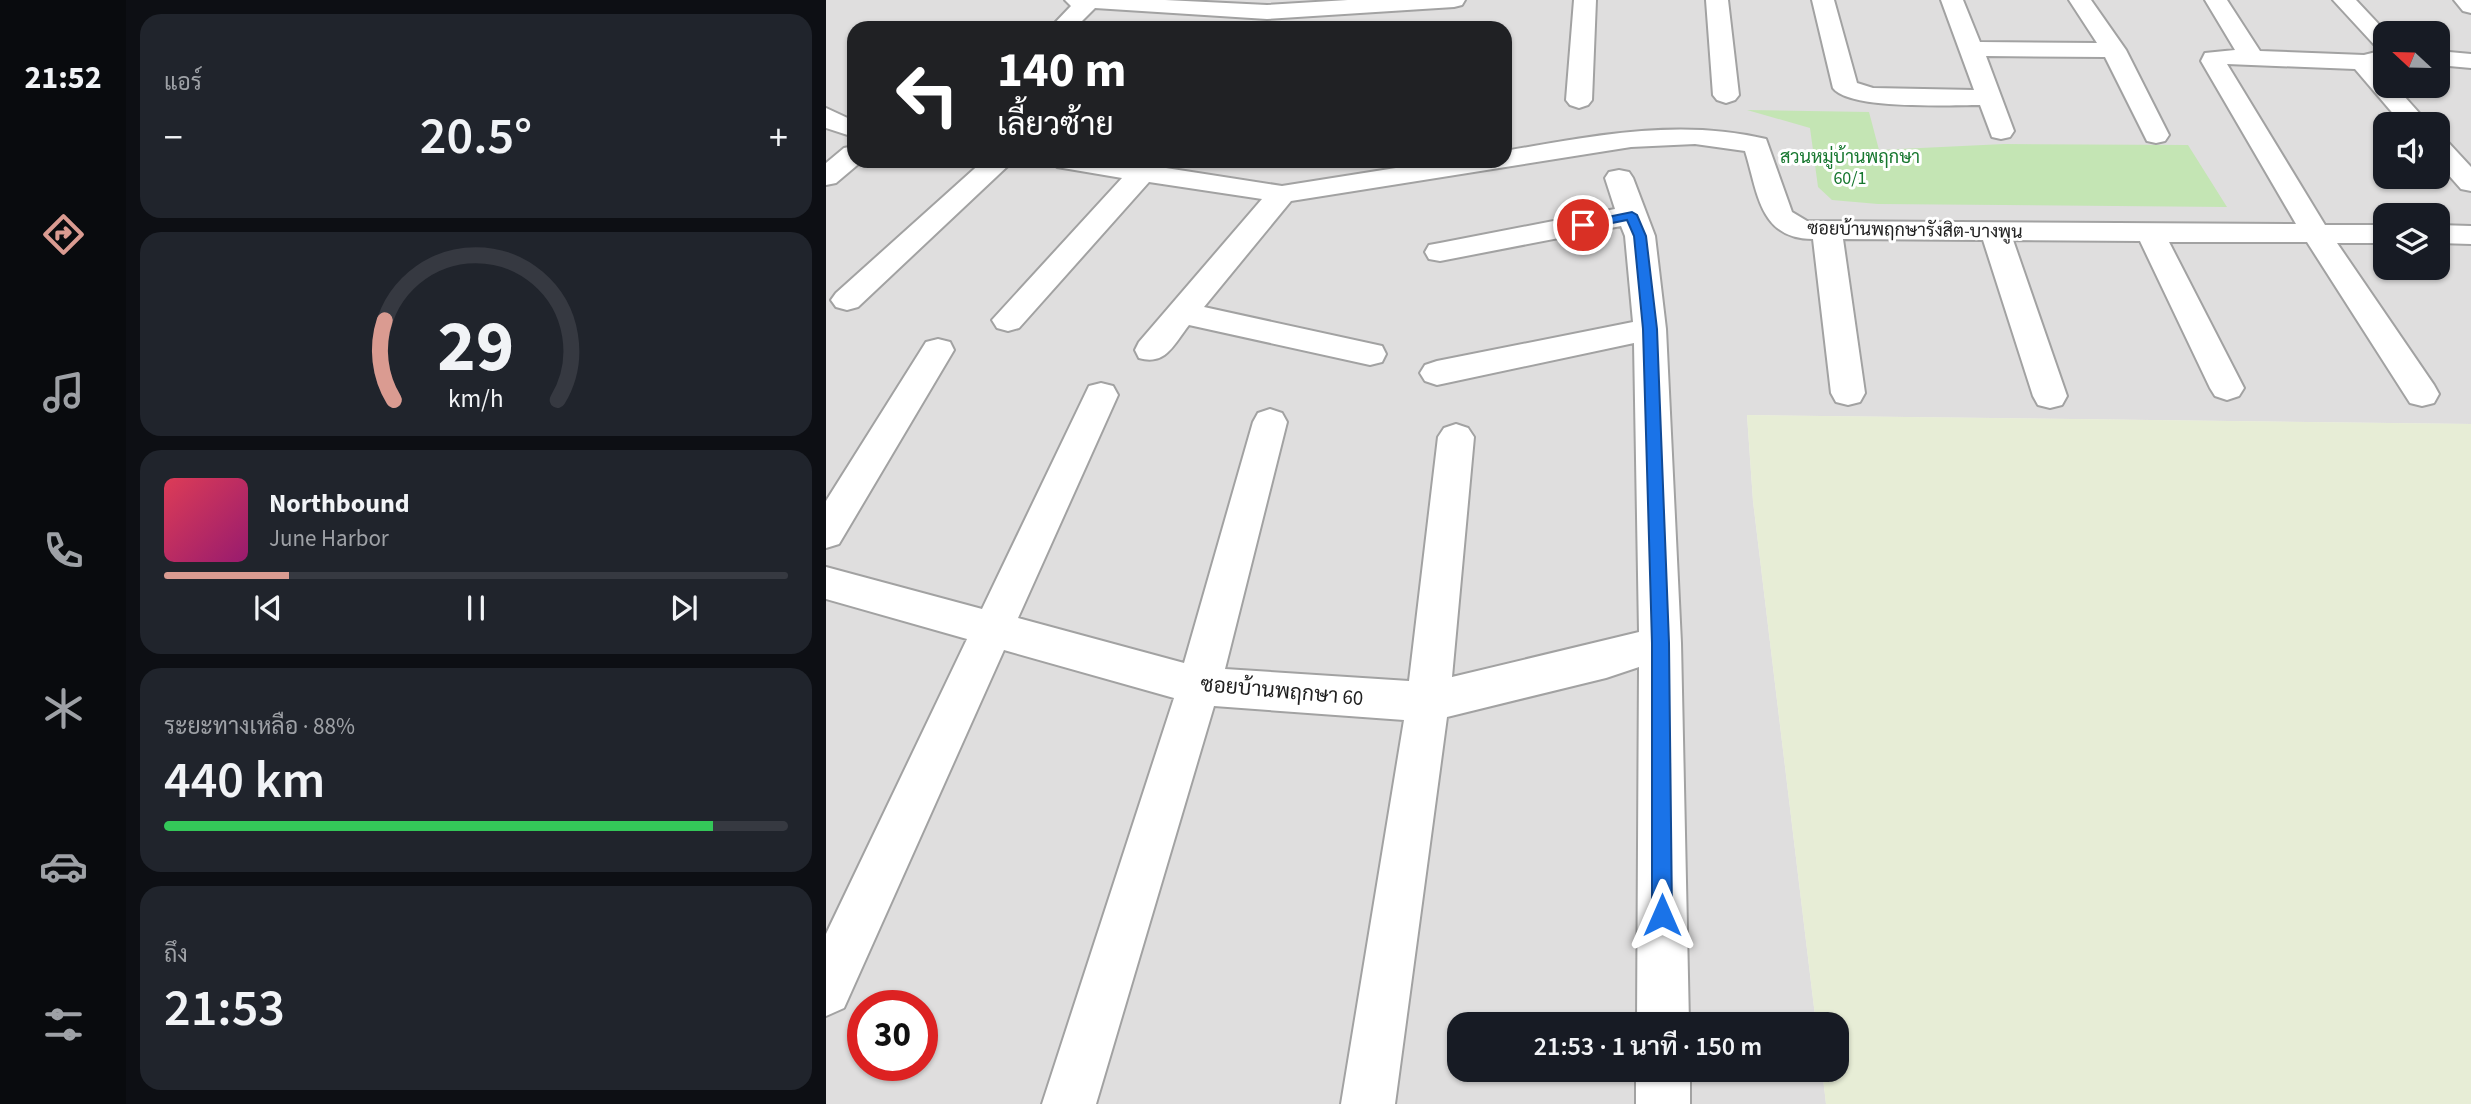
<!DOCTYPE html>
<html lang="th">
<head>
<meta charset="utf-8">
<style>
	body { margin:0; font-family:"Source Sans 3",Sarabun,sans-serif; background:#20242c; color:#f1f3f6; height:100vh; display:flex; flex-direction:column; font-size:26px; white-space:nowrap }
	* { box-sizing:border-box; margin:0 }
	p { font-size:23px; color:#9ea1a6 }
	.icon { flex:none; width:38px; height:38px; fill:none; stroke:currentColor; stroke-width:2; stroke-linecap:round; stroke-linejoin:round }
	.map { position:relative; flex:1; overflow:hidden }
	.panel { display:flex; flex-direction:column; gap:14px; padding:14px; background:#0d0f14; width:700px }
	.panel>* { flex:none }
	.top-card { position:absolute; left:21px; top:21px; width:665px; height:147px; border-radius:21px; box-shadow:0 2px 5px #0004; background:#202124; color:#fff; overflow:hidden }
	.needle { width:46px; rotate:292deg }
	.buttons { position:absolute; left:1547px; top:21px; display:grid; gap:14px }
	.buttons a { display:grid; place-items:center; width:77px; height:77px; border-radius:14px; background:#171b24; box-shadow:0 2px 5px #0004; font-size:35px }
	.speed { position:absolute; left:21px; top:990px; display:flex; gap:14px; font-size:35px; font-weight:700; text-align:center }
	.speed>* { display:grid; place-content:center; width:91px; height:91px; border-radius:50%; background:#171b24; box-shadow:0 2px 5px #0004; line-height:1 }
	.speed .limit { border:10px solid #d22; background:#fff; color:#111 }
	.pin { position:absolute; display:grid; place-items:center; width:60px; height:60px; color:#fff; margin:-30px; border:4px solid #fff; border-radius:50%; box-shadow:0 2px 7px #0007 }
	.me { position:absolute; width:77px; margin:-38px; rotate:0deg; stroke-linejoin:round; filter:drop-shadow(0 0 5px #0008) }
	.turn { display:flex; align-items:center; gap:24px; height:147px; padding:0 35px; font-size:32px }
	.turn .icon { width:91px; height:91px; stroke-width:2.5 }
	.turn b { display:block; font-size:49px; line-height:60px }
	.big { font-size:52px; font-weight:600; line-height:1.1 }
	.panel .tile { flex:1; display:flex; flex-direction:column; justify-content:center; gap:10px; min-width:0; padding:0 24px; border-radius:21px; background:#20242c }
	.panel .dial { align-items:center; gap:0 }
	.dial svg { height:182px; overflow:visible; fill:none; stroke:#363941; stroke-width:7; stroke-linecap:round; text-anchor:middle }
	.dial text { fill:#f1f3f6; stroke:none }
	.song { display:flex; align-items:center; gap:21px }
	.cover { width:84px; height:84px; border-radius:10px; background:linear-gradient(135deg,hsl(350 70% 55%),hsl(320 70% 35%)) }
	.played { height:7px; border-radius:4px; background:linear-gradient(90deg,#da9b91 20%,#363941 20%) }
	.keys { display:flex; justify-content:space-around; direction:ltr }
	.heat { display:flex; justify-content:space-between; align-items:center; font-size:38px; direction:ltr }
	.charge { height:10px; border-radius:5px; background:linear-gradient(90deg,#34c759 88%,#363941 0) }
	.trip { position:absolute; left:621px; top:1012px; width:402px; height:70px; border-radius:21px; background:#171b24; box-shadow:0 2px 5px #0004; font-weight:600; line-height:70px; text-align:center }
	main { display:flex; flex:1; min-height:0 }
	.dock { display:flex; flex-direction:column; width:126px; justify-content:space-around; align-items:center; background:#090b0e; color:#9ea1a6 }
	.dock .icon { width:49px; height:49px }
	.dock .on { color:#da9b91 }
	.dock b { font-size:32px; color:#f1f3f6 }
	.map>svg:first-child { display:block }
	.residential { fill:#dfdede; fill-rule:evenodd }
	.farmland { fill:#e7edd6 }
	.grass { fill:#c4e5b4 }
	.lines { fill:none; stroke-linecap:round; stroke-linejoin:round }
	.minor-casing { stroke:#a2a2a2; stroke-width:4 }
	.minor { fill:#fff; fill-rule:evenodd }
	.route { fill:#1a73e8; stroke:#114b97; stroke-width:2 }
	.labels { text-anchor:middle; stroke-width:6; stroke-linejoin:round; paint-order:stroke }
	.far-park-label { font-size:18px; fill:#17772f; stroke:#fff }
	.far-street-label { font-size:18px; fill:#212121; stroke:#fff }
	.street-label { font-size:21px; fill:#212121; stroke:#fff }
</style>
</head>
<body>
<main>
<nav class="dock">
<b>21:52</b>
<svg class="icon on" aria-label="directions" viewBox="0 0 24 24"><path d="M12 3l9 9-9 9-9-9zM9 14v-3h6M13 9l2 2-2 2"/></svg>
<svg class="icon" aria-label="music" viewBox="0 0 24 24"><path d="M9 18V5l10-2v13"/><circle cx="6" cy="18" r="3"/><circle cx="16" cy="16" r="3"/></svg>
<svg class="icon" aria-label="phone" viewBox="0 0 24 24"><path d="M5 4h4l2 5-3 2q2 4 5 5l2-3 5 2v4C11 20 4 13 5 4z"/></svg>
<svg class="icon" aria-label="climate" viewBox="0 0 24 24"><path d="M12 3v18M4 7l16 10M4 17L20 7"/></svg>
<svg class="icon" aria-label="car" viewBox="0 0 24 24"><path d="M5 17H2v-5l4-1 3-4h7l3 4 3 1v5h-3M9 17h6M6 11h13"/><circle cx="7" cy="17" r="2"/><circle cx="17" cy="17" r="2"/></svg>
<svg class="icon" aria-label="filters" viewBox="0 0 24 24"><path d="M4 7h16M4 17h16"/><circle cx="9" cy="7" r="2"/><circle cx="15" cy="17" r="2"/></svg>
</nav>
<section class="panel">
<div class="tile"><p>แอร์</p>
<div class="heat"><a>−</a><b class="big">20.5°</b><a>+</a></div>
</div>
<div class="tile dial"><svg viewBox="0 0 100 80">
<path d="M14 69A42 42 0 1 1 86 69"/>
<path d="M14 69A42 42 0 0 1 10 34" stroke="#da9b91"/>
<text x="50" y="56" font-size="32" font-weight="700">29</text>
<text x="50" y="72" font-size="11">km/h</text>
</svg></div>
<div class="tile">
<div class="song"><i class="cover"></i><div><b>Northbound</b><p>June Harbor</p></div></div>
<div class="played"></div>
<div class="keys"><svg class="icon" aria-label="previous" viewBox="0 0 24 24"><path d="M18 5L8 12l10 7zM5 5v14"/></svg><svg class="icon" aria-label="pause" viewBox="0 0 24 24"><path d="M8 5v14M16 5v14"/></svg><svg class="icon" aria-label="next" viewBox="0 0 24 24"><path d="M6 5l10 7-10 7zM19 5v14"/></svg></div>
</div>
<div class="tile"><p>ระยะทางเหลือ · 88%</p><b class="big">440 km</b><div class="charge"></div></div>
<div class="tile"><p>ถึง</p><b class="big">21:53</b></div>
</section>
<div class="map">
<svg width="1645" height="1104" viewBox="0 0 1645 1104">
	<rect width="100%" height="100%" fill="#f0efe9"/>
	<!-- residential -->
	<path class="residential" d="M0,0H1645V424L921,415L927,501L990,1024H634V1069H996L1000,1104H0ZM28,28H679V161H28ZM1559,33H1612V86H1559ZM1559,124H1612V177H1559ZM1559,215H1612V268H1559ZM37,1006H96V1066H37Z"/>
	<!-- farmland -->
	<path class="farmland" d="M921,415L1645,424V1104H1000L996,1069H1012V1024H990L927,501Z"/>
	<!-- grass -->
	<path class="grass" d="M921,110L1043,112L1053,150L1178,144L1362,145L1401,207L1052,204L1006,200L992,187L984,128Z"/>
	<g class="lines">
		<defs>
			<path id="minor" d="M239,0H339L441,5L522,0H639L636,5L628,7L441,19L269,8L249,28H224L245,6Z
				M748,0H770L766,100L762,105L753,108L744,105L740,100Z
				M880,0H902L913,95L909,100L900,103L891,100L887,95Z
				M986,0H1008L1031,83L1047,88L1148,90L1115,0H1137L1154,42L1271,43L1243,0H1265L1300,50L1343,135L1339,141L1330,143L1321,141L1279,57L1160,56L1188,131L1184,137L1175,139L1166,137L1154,105C1125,105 1023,110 1007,88Z
				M1379,0H1401L1434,51L1538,55L1554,51L1507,0H1530L1561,33L1559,64L1552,66L1559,76V86H1569L1603,124H1576L1529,69L1401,64L1499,225H1559V243H1511L1608,385L1613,394L1608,403L1596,406L1584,403L1481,242H1343L1418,388L1413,396L1401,400L1389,396L1384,388L1314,241L1187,240L1241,396L1236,405L1224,408L1212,405L1207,396L1157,240L1017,239L1039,393L1034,402L1022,405L1010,402L1005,393L987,239C933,239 932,192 919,151L869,144L805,147L465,201L378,307L556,346L560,354L556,362L544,365L363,325C348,344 340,366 313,358L309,350L313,342L436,199L323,182L193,328L182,331L171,328L166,320L296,178L231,167L227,161H295L456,186L614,161H679V151C766,136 853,118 940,139L966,212L981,221L1470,224L1375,61L1379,53L1409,50Z
				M1628,0H1645V13L1637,11Z
				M1612,51L1645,54V68L1612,65Z
				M0,108L28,121V137L0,128Z
				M1612,139L1621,141L1645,167V191L1635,189L1612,163Z
				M28,146V161H36L10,183L0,185V163L18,148Z
				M157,161H187L32,307L21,310L10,307L5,300L10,293Z
				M793,170L803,172L807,178L829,236L840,329L855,643L863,1024H811L813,667L780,678L621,717L569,1104H515L578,720L388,706L270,1104H216L348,698L178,650L18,1008L0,1016V934L141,639L0,599V567L156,609L263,386L275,383L287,386L292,395L192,618L358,663L427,422L432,413L444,409L456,413L461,422L399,669L583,681L612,437L618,428L630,424L642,428L648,437L626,677L813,632L808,343L611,385L599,381L594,373L599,365L611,361L807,322L799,236L795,226L614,261L603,259L599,252L603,245L614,243L789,209L779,178L783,172Z
				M1612,225L1645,226V244L1612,243Z
				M112,339L124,342L128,350L13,544L0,548V501L100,342Z
				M810,1069H864V1104H810Z"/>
		</defs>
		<!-- minor casing -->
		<use href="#minor" class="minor-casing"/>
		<!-- minor -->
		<use href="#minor" class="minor"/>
	</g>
	<!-- route -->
	<path class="route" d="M806,212L811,215L820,236L831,329L843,643L846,915L843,922L836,925L829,922L826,915V643L817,329L808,236L801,220L757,229L751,225L757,222Z"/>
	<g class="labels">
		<!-- far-park labels -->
		<g class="far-park-label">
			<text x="1024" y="163">สวนหมู่บ้านพฤกษา<tspan x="1024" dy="21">60/1</tspan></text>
		</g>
		<!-- far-street labels -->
		<g class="far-street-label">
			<text transform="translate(1089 230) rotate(1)" y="6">ซอยบ้านพฤกษารังสิต-บางพูน</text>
		</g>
		<!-- street labels -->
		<g class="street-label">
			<text transform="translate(456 691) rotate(5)" y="7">ซอยบ้านพฤกษา 60</text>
		</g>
	</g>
</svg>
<div class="buttons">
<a><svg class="needle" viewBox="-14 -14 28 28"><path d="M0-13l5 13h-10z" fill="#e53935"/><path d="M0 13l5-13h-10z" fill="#9ea1a6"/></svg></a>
<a><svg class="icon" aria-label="sound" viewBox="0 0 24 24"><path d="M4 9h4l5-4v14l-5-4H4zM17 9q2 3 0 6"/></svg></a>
<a><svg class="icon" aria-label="layers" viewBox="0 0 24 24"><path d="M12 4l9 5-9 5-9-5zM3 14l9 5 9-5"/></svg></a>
</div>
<div class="speed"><div class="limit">30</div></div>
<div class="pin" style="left:757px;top:225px;background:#d93025"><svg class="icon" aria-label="arrive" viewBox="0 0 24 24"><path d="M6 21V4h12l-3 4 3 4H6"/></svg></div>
<svg class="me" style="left:836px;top:915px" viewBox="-20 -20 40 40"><path d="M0-17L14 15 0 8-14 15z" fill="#1a73e8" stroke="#fff" stroke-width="4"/></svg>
<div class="trip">21:53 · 1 นาที · 150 m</div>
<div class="top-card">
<div class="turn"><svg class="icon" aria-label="left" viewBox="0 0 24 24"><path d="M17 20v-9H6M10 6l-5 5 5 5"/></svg><div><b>140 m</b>เลี้ยวซ้าย</div></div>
</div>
</div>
</main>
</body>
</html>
